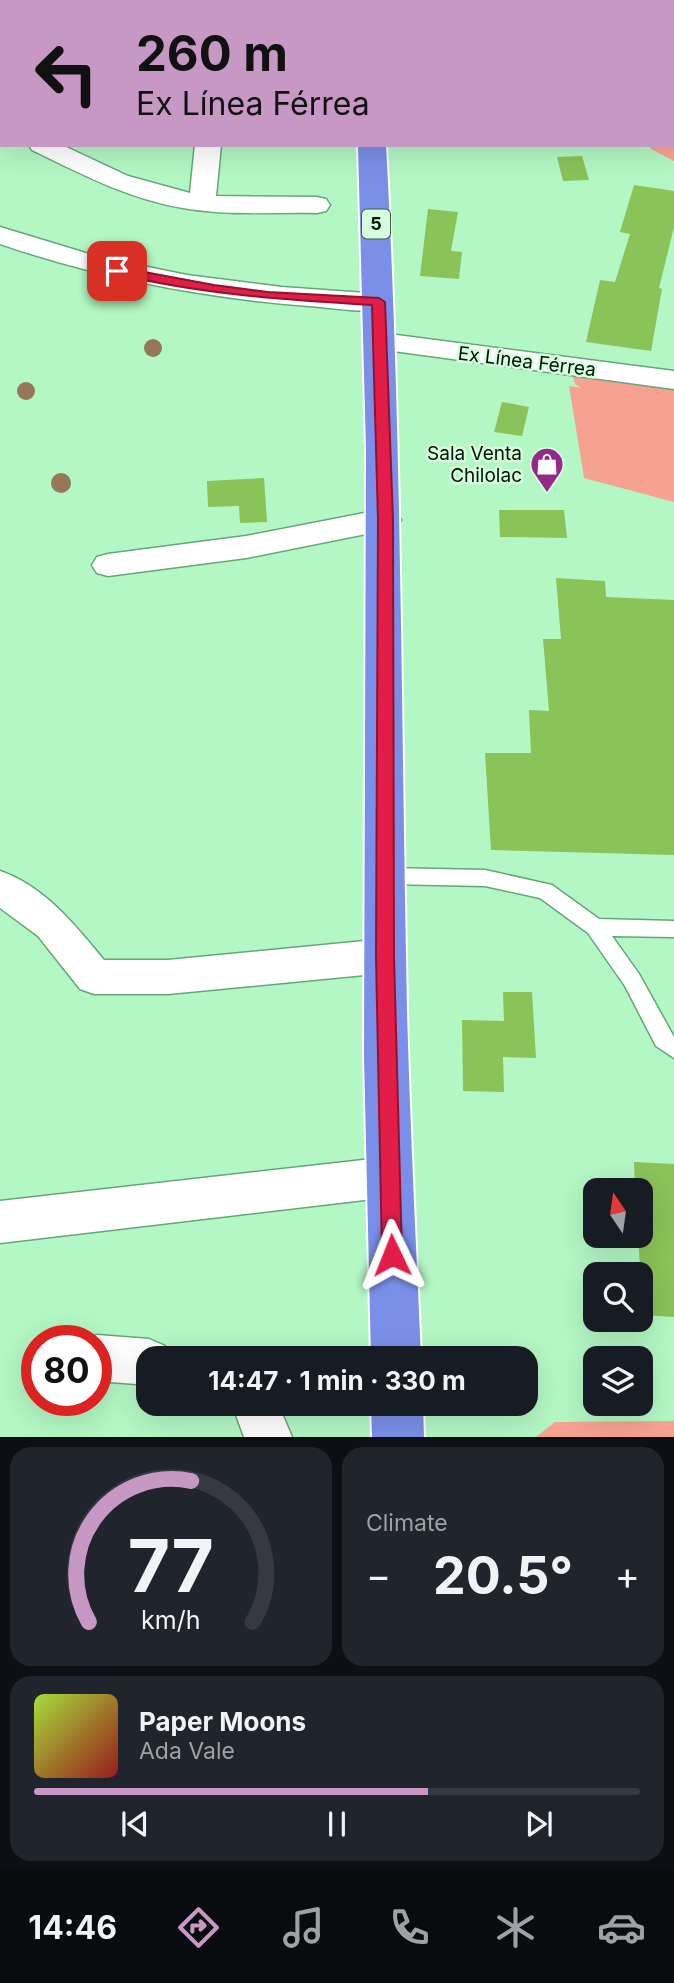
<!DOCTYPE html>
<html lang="en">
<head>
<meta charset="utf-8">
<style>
	body { margin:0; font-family:Inter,sans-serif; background:#20242c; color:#f1f3f6; height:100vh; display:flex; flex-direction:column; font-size:26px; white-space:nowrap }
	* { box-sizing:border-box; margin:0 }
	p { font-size:23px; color:#9ea1a6 }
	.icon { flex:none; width:38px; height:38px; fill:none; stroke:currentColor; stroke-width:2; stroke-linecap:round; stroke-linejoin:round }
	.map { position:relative; height:1437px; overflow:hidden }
	.details { display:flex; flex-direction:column; gap:10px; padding:10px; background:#0d0f14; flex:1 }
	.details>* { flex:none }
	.banner { position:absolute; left:0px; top:0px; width:676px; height:147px; box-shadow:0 7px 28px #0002; background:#c898c5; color:#111; overflow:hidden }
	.needle { width:46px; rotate:347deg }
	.buttons { position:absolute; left:583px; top:1178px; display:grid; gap:14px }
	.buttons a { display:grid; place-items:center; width:70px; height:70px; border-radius:14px; background:#171b24; box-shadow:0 7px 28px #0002; font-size:35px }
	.speed { position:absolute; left:21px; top:1325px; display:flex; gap:14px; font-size:35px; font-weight:700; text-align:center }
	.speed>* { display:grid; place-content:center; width:91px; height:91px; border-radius:50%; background:#171b24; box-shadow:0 7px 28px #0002; line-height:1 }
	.speed .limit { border:10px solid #d22; background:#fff; color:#111 }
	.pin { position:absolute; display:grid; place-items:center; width:60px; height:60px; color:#fff; margin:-30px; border-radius:14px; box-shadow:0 4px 10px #0006 }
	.me { position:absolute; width:77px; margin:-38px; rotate:358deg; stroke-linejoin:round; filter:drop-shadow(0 0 5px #0008) }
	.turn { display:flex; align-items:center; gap:24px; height:147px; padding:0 21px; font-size:32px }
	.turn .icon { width:91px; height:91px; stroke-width:2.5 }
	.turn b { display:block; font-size:49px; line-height:60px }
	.big { font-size:52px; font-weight:700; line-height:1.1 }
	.details .widget { flex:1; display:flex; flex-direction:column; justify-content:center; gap:10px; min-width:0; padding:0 24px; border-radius:21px; background:#20242c }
	.details .dial { align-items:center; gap:0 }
	.dial svg { height:182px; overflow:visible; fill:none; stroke:#363941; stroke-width:7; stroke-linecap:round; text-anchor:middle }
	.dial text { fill:#f1f3f6; stroke:none }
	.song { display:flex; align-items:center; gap:21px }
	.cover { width:84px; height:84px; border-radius:10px; background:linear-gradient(135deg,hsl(80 70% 55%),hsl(0 70% 35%)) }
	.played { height:7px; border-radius:4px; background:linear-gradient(90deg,#c898c5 65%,#363941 65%) }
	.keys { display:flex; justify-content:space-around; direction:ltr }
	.heat { display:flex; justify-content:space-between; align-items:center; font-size:38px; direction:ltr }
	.details .tiles { flex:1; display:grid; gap:10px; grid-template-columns:1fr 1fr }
	.widget:last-child { grid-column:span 2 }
	.trip { position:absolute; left:136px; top:1346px; width:402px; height:70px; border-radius:21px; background:#171b24; box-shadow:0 7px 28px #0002; font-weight:700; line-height:70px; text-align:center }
	.tab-bar { display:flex; height:112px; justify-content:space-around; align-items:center; background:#090b0e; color:#9ea1a6 }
	.tab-bar .icon { width:49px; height:49px }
	.tab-bar .active { color:#c898c5 }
	.tab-bar b { font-size:32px; color:#f1f3f6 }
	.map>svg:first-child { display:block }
	.green { fill:#f7a291 }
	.building { fill:#8ac358 }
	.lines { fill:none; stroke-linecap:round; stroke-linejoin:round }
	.lane-casing { stroke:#65a778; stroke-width:3 }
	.street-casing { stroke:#65a778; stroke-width:3 }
	.highway-casing { stroke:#fff; stroke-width:4 }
	.lane { fill:#fff; fill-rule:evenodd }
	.street { fill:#fff; fill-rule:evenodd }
	.highway { fill:#7a8fe8; fill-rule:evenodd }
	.tree { fill:#967858 }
	.route { fill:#e11d48; stroke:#92132f; stroke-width:2 }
	.labels { text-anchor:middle; stroke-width:5; stroke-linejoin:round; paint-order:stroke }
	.shield { fill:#d5fdde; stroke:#405845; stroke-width:2 }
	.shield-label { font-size:18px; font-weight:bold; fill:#001203 }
	.street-label { font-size:19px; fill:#001203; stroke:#d5fdde }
	.poi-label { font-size:19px; fill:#001203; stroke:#d5fdde; text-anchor:end }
</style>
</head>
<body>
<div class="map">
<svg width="674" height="1437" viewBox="0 0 674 1437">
	<rect width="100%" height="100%" fill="#b3f7c4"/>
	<!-- green -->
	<path class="green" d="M674,0V161L651,149L649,145H674V2L510,1Z
		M577,370L674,383V502L584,478L569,386L581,388L575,384L573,378Z
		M674,1421V1437H536L555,1422Z"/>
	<!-- building -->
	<path class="building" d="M582,156L589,180L563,181L557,157Z
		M634,185L674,191V227L659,288L662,289L651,351L586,342L600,280L615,282L630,234L620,232Z
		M428,209L458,212L451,251L462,252L459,279L420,276Z
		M502,402L529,407L522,436L494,432Z
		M264,478L267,522L240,523L239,506L208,507L207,481Z
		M499,510H564L567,538L500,537Z
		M556,578L605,581L606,597L674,600V855L491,850L485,753H531L529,710L549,711L543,639H561Z
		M503,992H532L536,1058L503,1057L504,1092L463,1091L462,1020L504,1021Z
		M634,1162L674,1164V1317L643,1315L638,1236H640V1190H635Z"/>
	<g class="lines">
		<defs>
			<path id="lane" d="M386,868L485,870L552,885L599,919L674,921V937L612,936L639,974L674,1037V1058L656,1046L625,986L588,933L540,898L485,886L386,884L379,882L377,876L379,870Z"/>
			<path id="street" d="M0,101H2L0,118Z
				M29,145H62L128,176L190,193L195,145H221L216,196L317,197L326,199L330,205L326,211L317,213C272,212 227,216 183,208C129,199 81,174 32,150Z
				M0,227L99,257L187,275L282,287L379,294L389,296L393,302L389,308C364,314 334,308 309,306C203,298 100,278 0,244Z
				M381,333L674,371V389L371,348L367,342L371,336Z
				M385,509L396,512L401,520L396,528L246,558L108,576L97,573L92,565L97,557L108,554L246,536Z
				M0,871C44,886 75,925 104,960H168L385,939L399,944L405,956L399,968L385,973L168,994H94L80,989L38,936L0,908Z
				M390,1157L405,1163L411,1177L405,1191L390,1197L0,1243V1201Z
				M97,1335L149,1339L165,1346L170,1358H149V1385L97,1381L96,1340H84Z
				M232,1404H278L292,1437H244Z"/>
			<path id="highway" d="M348,0H372V2H348Z
				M358,145H386C402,434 401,722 407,1011C410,1127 416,1242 421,1358H371L364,1056L366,449Z
				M371,1404H423L424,1437H372Z"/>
		</defs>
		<!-- lane casing -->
		<use href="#lane" class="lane-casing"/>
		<!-- street casing -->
		<use href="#street" class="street-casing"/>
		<!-- highway casing -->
		<use href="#highway" class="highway-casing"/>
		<!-- lane -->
		<use href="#lane" class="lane"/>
		<!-- street -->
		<use href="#street" class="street"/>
		<!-- highway -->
		<use href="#highway" class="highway"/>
	</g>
	<!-- trees -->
	<g class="tree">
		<circle cx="153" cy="348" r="9"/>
		<circle cx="26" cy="391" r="9"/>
		<circle cx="61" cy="483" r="10"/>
	</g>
	<!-- route -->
	<path class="route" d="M117,267L214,285L268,292L379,298L385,302L393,520L394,956L402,1255L399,1261L392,1264L385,1261L382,1255L376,956L378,520L372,305C285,300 198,294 113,273V268Z"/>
	<!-- icons -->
	<defs>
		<symbol id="shop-pin" viewBox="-11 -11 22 30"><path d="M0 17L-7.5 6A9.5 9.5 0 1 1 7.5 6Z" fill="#95288a" stroke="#d5fdde"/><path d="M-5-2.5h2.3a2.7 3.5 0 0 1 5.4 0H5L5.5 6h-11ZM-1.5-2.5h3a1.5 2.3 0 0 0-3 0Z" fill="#fff"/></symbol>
	</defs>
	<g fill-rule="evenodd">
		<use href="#shop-pin" x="528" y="445" width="38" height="52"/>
	</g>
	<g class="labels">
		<!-- shield labels -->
		<rect class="shield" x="362" y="209.5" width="28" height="29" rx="5"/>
		<g class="shield-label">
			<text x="376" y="230">5</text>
		</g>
		<!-- street labels -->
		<g class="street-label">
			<text transform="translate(527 361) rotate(7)" y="7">Ex Línea Férrea</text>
		</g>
		<!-- poi labels -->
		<g class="poi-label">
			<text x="522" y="460">Sala Venta<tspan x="522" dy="22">Chilolac</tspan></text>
		</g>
	</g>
</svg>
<div class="buttons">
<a><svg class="needle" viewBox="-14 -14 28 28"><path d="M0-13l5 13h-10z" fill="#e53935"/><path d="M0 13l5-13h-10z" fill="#9ea1a6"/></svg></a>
<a><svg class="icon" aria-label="search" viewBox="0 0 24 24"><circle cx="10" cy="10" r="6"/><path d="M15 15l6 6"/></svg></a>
<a><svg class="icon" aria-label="layers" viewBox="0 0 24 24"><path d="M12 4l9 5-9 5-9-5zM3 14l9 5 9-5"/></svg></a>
</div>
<div class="speed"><div class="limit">80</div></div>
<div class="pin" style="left:117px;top:271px;background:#d93025"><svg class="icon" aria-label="arrive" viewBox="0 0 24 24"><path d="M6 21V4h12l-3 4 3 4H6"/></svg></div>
<svg class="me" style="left:392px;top:1255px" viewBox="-20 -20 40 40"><path d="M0-17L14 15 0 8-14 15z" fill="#e11d48" stroke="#fff" stroke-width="4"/></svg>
<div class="trip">14:47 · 1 min · 330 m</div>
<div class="banner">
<div class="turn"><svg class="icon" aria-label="left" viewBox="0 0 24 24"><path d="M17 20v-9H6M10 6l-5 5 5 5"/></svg><div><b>260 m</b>Ex Línea Férrea</div></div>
</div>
</div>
<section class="details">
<div class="tiles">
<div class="widget dial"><svg viewBox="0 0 100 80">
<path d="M14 69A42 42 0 1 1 86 69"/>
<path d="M14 69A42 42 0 0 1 59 7" stroke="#c898c5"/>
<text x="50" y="56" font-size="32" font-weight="700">77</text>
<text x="50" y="72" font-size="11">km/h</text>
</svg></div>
<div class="widget"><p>Climate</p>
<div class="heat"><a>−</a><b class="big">20.5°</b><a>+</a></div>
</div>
<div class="widget">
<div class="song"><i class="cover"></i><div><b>Paper Moons</b><p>Ada Vale</p></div></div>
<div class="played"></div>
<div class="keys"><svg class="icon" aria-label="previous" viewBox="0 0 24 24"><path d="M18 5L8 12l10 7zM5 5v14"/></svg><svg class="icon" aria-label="pause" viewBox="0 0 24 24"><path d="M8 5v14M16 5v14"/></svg><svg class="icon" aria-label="next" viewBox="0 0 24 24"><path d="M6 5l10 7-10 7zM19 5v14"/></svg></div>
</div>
</div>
</section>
<nav class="tab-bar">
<b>14:46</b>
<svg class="icon active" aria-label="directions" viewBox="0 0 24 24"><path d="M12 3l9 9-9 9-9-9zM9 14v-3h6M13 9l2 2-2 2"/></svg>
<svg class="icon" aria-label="music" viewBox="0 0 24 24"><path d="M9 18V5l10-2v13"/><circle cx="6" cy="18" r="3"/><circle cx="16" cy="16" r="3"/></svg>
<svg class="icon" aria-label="phone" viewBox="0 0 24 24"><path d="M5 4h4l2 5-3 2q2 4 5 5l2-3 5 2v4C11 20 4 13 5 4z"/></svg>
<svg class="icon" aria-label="climate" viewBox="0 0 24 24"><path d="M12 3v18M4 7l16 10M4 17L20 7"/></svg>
<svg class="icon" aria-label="car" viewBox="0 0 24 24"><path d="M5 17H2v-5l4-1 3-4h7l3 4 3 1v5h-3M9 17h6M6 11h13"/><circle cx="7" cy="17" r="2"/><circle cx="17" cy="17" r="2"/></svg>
</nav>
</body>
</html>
